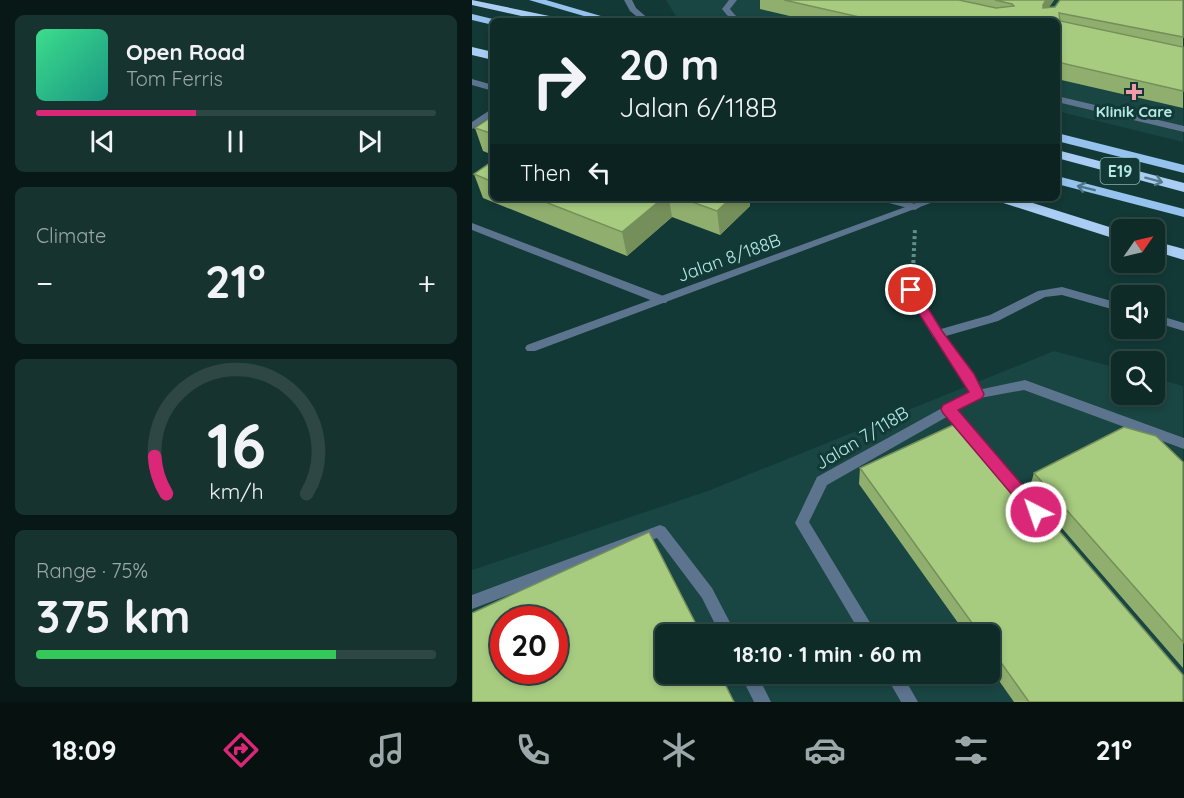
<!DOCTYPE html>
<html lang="en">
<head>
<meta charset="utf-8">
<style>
	body { margin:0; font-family:Quicksand,sans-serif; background:#173330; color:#f1f3f6; height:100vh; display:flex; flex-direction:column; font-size:22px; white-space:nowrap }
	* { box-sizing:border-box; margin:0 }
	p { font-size:20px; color:#9ba7a8 }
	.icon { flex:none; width:33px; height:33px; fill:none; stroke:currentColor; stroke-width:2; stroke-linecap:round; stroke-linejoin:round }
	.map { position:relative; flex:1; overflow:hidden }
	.side { display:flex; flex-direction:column; gap:15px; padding:15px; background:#081816; width:472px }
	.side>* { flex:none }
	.banner { position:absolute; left:18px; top:18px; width:570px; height:183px; border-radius:9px; box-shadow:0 3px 9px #0003,0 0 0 2px #2e4745; background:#0e2b28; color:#f1f3f6; overflow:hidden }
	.needle { width:39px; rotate:56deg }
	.controls { position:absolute; left:639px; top:219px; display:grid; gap:12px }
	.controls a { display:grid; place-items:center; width:54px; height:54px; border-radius:9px; background:#0e2b28; box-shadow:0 3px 9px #0003,0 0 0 2px #2e4745; font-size:30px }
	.speed { position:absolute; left:18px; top:606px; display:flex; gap:12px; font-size:30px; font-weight:700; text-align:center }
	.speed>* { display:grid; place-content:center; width:78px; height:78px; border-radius:50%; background:#0e2b28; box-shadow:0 3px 9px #0003,0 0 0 2px #2e4745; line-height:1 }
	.speed .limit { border:9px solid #d22; background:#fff; color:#111 }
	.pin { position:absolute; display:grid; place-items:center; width:51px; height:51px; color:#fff; margin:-26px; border:3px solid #fff; border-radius:50%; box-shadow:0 2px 6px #0007 }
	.me { position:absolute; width:66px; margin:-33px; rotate:319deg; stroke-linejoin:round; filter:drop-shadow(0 0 4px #0008) }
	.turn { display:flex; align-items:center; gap:21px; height:126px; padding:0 30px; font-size:27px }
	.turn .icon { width:78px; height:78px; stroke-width:2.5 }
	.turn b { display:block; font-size:42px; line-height:51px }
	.then { display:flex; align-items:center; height:57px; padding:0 30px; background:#0003; gap:12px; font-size:22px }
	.big { font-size:45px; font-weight:700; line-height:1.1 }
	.side .tile { flex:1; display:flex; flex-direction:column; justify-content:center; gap:9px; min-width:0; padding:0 21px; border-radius:9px; background:#173330 }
	.side .dial { align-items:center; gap:0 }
	.dial svg { height:156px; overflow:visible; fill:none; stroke:#2e4745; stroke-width:7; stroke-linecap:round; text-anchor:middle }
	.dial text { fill:#f1f3f6; stroke:none }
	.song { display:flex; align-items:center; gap:18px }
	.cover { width:72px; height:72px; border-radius:9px; background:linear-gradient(135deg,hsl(150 70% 55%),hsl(170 70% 35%)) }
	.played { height:6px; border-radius:3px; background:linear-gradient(90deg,#db2777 40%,#2e4745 40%) }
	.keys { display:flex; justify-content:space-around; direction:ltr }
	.heat { display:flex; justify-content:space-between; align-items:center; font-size:33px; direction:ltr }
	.charge { height:9px; border-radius:4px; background:linear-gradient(90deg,#34c759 75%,#2e4745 0) }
	.trip { position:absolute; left:183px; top:624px; width:345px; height:60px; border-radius:9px; background:#0e2b28; box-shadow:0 3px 9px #0003,0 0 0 2px #2e4745; font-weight:700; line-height:60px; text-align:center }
	.tabs { display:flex; height:96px; justify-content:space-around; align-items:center; background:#061110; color:#9ba7a8 }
	.tabs .icon { width:42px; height:42px }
	.tabs .active { color:#db2777 }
	.tabs b { font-size:27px; color:#f1f3f6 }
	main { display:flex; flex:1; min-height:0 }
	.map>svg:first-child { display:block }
	.built { fill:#194543; fill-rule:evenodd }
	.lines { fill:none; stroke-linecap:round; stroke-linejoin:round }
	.path { stroke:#608e8a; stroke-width:4; stroke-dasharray:3 3; stroke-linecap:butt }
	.service { fill:#5c748d; fill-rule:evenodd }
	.minor { fill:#5c748d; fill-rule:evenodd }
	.trunk { fill:#96c2ee; fill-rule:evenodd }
	.motorway { fill:#aacef3; fill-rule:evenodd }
	.wall { fill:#90af6e }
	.shaded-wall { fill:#758f5a }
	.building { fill:#a7cc80; stroke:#758f5a; stroke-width:1.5; fill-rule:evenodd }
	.oneway { stroke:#567c8b }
	.oneway2 { stroke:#4d7789 }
	.route { fill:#db2777; stroke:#8e194d; stroke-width:1.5 }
	.poi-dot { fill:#f39aa8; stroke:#123936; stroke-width:2 }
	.labels { text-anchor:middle; stroke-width:6; stroke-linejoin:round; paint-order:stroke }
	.far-poi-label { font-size:15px; font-weight:bold; fill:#b3e8e3; stroke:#123936 }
	.shield { fill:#123936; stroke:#83b4af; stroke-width:1.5 }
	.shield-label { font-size:16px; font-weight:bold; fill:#b3e8e3 }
	.street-label { font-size:18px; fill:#b3e8e3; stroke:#123936 }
</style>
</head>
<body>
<main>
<section class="side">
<div class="tile">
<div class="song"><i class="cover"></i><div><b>Open Road</b><p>Tom Ferris</p></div></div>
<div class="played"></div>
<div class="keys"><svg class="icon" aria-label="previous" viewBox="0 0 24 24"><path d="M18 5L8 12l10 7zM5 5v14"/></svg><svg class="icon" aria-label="pause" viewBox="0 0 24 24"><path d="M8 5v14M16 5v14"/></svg><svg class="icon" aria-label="next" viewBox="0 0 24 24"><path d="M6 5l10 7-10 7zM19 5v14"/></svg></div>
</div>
<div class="tile"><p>Climate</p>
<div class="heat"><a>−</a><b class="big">21°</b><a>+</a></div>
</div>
<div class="tile dial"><svg viewBox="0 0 100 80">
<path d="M14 69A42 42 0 1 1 86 69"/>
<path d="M14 69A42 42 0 0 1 8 50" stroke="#db2777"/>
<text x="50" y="56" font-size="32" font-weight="700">16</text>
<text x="50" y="72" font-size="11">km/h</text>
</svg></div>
<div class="tile"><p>Range · 75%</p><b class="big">375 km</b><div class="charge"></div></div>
</section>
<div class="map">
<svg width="712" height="702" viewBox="0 0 712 702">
	<rect width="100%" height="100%" fill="#123936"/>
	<!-- built -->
	<path class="built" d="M194,0H711V142L585,111V21H218L205,18Z
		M582,351L649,369L650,394H682L683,378L711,386V702H0V570L236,491ZM32,620H82V670H32ZM194,634H518V674H194Z"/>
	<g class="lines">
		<!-- path -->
		<path class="path" d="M441,269L443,229"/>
		<!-- service -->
		<path class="service" d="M0,79L21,85V91L0,85Z
			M21,108V115L0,129V122Z
			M405,198H421L447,205L448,207L443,210L406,200Z
			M0,223L194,297L196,300L194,303H186L0,230Z
			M439,286L443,287L469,329L518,315L566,291L590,287L650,304V312L590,295L573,297L526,321L474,336L511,394L509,397H501L463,338L461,337L433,290Z
			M682,314L712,323V331L682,322Z
			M476,404L481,406L501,429L503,433L501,437L496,438L491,437L471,412L470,409L471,406Z
			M188,525L193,527L240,588L264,634H248L230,598L185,538L0,609V595Z
			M268,674H285L299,702H282Z"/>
		<!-- minor -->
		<path class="minor" d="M152,0H160L164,8L179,21H170L158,11Z
			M257,0H265L258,9L263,15L272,21C260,21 257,18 250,9Z
			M585,96L712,126V132L585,102Z
			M458,198H472L63,351H55L53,348L55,345Z
			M553,380L712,438V449L552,390L508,398L355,485L337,522L405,634H389L323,523L345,477L501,391Z
			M413,674H430L446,702H429Z"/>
		<!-- trunk -->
		<path class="trunk" d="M57,0H74L146,21H129Z
			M0,14L25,20L26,21H21V25L0,20Z
			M585,133L712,165V173L585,141Z
			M585,176L712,209V217L585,184Z"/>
		<!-- motorway -->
		<path class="motorway" d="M0,0L87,18L93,21H71L0,5Z
			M0,47L21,52V60L0,55Z
			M585,150L712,183V192L585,158Z
			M523,198H545L650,231V241L525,201Z
			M682,241L712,249V260L682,251Z"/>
	</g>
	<!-- wall -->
	<path class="wall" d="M288,0H582L577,7L711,0V108L585,79V21H339L288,9Z
		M21,116V155L11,151L3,128Z
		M21,161V198H278V206L248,235L200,217L155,256L11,198L2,174Z
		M711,462V668L557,490L562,473Z
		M388,468L711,702H542L518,668V634H494L387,484Z"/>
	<!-- shaded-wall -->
	<path class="shaded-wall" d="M574,0H582L568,20L571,5Z
		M191,198H197L200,217L155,256L150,232Z
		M259,198H278V206L248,235L245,211Z"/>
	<!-- building -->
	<path class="building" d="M312,0H487L524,8L542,6L540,4L523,0H574L571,5V8L583,7L588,0H711V37L587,13L588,21L711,47V91L585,62V21H405Z
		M21,116V134L3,128Z
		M21,161V182L2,174Z
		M63,198H191L150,232Z
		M209,198H259L245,211Z
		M492,420L711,675V702H557L518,647V634H508L388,468Z
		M652,427L684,436L711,462V642L562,473Z
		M177,532L229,634H194V674H248L262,702H0V613ZM32,620H82V670H32Z"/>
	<!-- one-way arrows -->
	<defs><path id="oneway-shaft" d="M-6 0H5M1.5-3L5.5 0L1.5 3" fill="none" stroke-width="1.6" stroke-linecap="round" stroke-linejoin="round" transform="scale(1.5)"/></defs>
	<use class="oneway" href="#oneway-shaft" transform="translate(682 180) rotate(15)"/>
	<use class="oneway2" href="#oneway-shaft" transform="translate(614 188) rotate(-166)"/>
	<!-- route -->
	<path class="route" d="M439,285L443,287L470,331L502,374L512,394L510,398L486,410L570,508L572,512L570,517L564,519L559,517L471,413L469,409L471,405L497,392L432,290Z"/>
	<!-- markers -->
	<path class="poi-dot" d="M659 83h6v6h6v6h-6v6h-6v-6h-6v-6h6z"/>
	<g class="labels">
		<!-- far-poi labels -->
		<g class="far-poi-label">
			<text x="662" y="117">Klinik Care</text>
		</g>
		<!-- shield labels -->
		<rect class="shield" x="628.5" y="158" width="39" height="26" rx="4.5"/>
		<g class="shield-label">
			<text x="648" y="177">E19</text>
		</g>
		<!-- street labels -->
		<g class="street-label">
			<text transform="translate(257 258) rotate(-20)" y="6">Jalan 8/188B</text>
			<text transform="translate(390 438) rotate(-31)" y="6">Jalan 7/118B</text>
		</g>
	</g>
</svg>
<div class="controls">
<a><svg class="needle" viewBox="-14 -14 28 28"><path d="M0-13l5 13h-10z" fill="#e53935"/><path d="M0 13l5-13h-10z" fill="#9ba7a8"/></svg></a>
<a><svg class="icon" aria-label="sound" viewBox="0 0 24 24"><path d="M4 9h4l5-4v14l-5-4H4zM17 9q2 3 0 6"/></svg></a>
<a><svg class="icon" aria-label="search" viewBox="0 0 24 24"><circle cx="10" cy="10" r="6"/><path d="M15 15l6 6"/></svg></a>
</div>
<div class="speed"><div class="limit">20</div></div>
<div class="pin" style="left:439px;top:290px;background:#d93025"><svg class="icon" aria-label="arrive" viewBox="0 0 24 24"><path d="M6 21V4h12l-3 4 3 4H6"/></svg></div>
<svg class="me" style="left:564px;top:512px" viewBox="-20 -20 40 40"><circle r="17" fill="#db2777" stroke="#fff" stroke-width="3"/><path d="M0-11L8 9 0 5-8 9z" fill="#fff"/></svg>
<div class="trip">18:10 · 1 min · 60 m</div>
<div class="banner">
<div class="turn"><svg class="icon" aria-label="right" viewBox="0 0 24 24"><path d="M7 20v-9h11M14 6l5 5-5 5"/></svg><div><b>20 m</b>Jalan 6/118B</div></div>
<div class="then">Then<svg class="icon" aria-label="left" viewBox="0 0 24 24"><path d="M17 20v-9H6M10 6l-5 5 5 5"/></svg></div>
</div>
</div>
</main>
<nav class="tabs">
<b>18:09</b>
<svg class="icon active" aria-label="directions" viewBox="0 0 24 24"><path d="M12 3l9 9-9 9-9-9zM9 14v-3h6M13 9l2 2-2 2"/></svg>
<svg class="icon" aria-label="music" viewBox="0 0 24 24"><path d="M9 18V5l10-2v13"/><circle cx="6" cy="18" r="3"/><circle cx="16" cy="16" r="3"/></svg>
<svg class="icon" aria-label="phone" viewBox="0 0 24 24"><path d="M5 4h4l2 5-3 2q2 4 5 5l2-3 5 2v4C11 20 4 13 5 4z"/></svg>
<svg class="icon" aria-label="climate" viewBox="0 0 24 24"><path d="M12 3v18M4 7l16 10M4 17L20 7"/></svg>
<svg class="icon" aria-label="car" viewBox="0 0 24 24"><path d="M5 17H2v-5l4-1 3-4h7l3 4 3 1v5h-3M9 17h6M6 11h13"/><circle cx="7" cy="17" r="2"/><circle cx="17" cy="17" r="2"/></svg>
<svg class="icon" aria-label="filters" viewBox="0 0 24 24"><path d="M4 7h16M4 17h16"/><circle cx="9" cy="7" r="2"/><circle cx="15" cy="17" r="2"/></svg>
<b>21°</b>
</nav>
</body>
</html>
